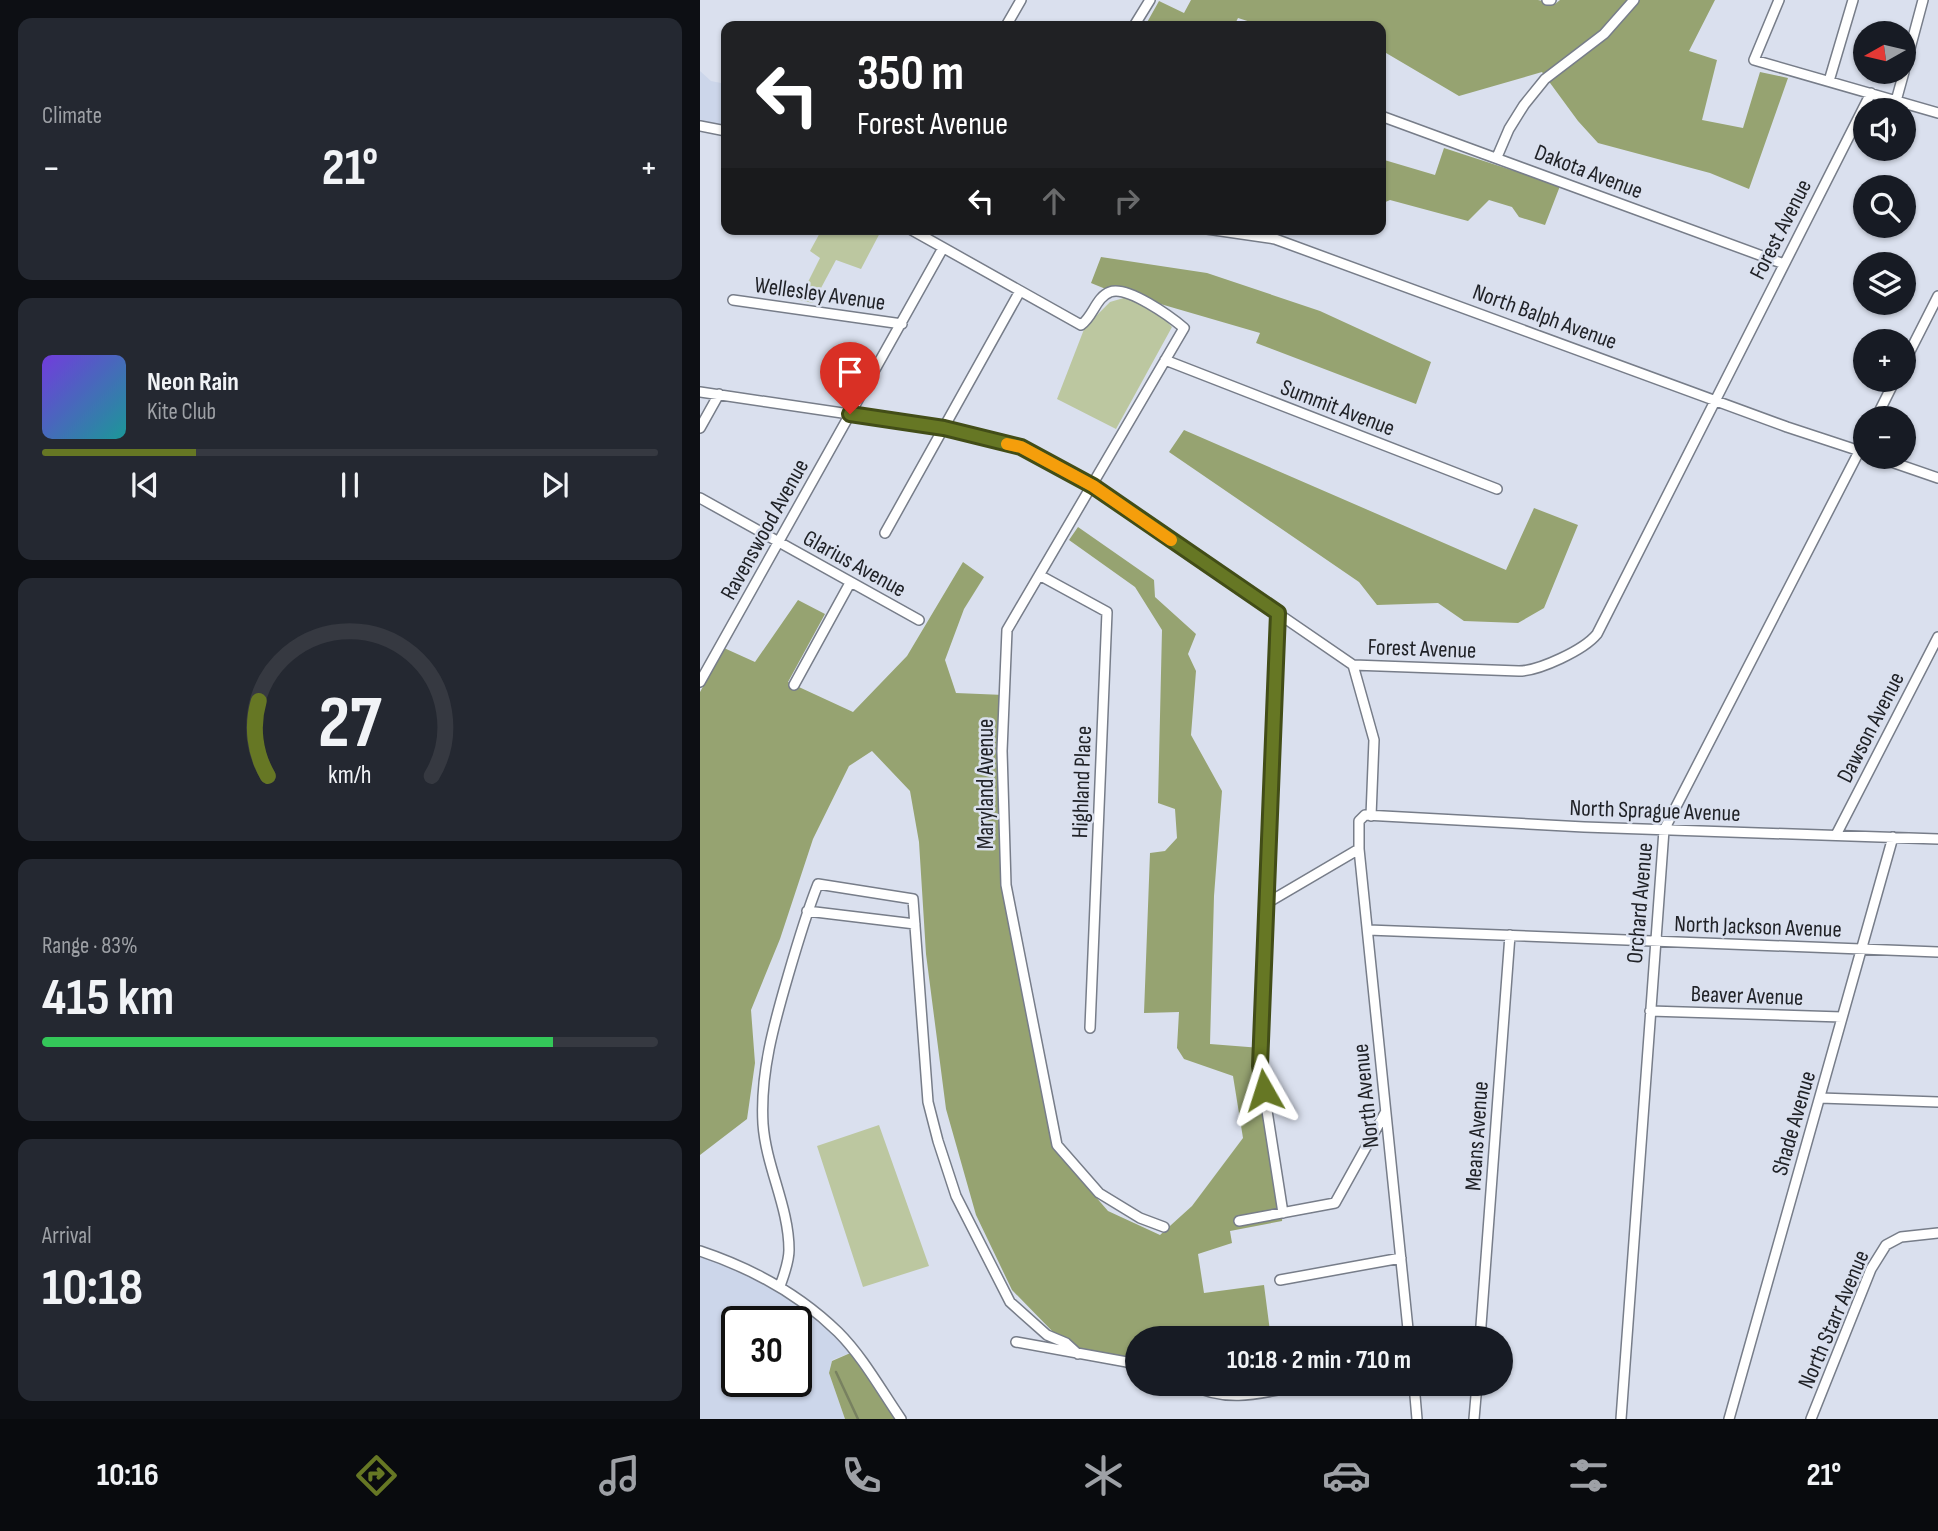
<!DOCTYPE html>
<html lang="en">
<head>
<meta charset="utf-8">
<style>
	body { margin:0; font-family:"Sofia Sans Condensed",sans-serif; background:#242831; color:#f1f3f6; height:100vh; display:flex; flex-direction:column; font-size:26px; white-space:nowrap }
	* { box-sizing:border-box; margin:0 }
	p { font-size:23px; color:#9ea1a6 }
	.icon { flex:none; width:38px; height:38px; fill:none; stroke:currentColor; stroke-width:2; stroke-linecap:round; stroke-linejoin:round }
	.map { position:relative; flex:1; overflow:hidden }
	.details { display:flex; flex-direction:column; gap:18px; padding:18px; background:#0d0f14; width:700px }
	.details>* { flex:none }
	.hud { position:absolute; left:21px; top:21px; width:665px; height:214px; border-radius:14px; box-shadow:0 2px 5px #0004; background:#202124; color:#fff; overflow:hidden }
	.needle { width:46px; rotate:262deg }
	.buttons { position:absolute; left:1153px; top:21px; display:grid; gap:14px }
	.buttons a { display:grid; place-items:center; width:63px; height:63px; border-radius:50%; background:#171b24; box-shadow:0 2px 5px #0004; font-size:35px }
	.speed { position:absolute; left:21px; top:1306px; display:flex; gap:14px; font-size:35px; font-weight:700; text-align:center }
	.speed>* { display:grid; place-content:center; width:91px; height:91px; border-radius:50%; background:#171b24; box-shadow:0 2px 5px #0004; line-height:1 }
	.speed .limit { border:4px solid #111; border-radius:10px; background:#fff; color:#111 }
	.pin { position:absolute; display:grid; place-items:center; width:60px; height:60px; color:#fff; margin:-72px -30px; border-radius:50% 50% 50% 0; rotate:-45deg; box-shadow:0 0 7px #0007 }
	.pin .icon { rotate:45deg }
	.me { position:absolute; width:77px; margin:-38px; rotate:354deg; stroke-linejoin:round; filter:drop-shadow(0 0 5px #0008) }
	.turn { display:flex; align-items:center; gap:24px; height:147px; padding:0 21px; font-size:32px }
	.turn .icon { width:91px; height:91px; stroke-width:2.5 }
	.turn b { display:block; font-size:49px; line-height:60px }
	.lanes { display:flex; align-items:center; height:66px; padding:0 21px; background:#0003; justify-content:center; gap:35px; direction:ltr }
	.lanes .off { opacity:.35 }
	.big { font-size:52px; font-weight:700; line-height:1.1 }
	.details .card { flex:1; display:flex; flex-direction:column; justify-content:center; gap:10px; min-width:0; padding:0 24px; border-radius:14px; background:#242831 }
	.details .dial { align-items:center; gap:0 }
	.dial svg { height:182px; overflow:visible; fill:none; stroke:#363941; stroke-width:7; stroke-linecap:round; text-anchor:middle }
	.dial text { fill:#f1f3f6; stroke:none }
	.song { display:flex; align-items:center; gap:21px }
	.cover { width:84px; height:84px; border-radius:10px; background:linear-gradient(135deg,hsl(260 70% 55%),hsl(180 70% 35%)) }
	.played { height:7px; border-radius:4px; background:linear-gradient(90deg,#667724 25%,#363941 25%) }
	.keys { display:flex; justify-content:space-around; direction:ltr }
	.heat { display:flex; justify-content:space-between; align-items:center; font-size:38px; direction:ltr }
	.charge { height:10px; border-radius:5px; background:linear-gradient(90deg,#34c759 83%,#363941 0) }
	.trip { position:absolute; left:425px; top:1326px; width:388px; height:70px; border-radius:35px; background:#171b24; box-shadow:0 2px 5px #0004; font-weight:700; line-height:70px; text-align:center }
	.menu { display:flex; height:112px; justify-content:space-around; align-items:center; background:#090b0e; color:#9ea1a6 }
	.menu .icon { width:49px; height:49px }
	.menu .on { color:#667724 }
	.menu b { font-size:32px; color:#f1f3f6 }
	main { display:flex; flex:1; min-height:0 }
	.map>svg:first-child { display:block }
	.built { fill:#ccd6ea; fill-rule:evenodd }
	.green { fill:#bcc7a0 }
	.forest { fill:#96a371 }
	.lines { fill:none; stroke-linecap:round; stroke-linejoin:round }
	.stream { stroke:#788160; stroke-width:2.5 }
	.minor-casing { stroke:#777d89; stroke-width:12 }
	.minor { stroke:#fff; stroke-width:9 }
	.route-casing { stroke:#424d17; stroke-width:18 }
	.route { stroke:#667724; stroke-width:12 }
	.slow { stroke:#f59e0b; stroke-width:12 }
	.labels { text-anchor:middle; stroke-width:5; stroke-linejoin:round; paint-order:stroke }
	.street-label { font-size:23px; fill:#202227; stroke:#dae0ee }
</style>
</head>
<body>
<main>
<section class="details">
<div class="card"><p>Climate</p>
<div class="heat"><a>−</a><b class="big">21°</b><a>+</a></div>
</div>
<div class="card">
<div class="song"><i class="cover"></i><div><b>Neon Rain</b><p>Kite Club</p></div></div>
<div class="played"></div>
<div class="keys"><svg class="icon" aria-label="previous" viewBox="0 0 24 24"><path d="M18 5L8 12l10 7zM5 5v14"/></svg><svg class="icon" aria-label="pause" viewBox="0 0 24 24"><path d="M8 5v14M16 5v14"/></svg><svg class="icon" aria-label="next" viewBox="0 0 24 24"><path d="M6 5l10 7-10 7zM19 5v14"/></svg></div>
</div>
<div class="card dial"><svg viewBox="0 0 100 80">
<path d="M14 69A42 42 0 1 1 86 69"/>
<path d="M14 69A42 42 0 0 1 10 36" stroke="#667724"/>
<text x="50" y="56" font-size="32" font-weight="700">27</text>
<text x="50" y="72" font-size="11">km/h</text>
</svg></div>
<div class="card"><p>Range · 83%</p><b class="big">415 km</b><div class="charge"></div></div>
<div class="card"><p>Arrival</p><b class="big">10:18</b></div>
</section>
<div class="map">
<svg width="1238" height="1419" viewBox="0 0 1238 1419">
	<rect width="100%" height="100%" fill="#dae0ee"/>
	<!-- built -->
	<path class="built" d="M0,71L11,81L26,84V131L0,126Z
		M0,1251L80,1286L155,1351L132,1360L129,1373L145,1419H0ZM37,1321H96V1381H37Z"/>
	<!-- green -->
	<path class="green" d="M122,229H182L161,269L136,260L113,303L99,300L120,258L110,251Z
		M427,297C446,304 459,312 472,327L416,429L357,399L388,319L396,316L410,302Z
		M179,1125L229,1266L163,1287L117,1146Z"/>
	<!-- forest -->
	<path class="forest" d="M491,0H838L855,4L860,0H1015L989,51L1017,60L1002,120L1043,128L1060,72L1088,78L1049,189L1010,173L898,143L878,121L842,72L759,96L681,50V26H563L538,18L534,26H445L459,1L484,13Z
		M744,148L860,186L845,225L819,217L812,207L789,200L768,221L690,200L681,204V159L735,175Z
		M401,257L507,273L620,311L731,362L716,404L556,343L560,333L457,303L432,292H413L391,283Z
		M484,430L806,570L834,508L878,525L844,608L818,623L764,621L738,603L677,605L659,582L469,452Z
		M378,527L454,580L455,597L496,634L488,654L496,671L491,735L522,791L514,896L510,1044L561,1048L583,1213L582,1221L530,1231L532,1243L498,1254L504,1293L564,1285L571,1339H438L437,1364L378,1354L355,1334L312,1290L276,1215L246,1109L226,954L219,842L210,791L172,751L149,766L113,839L80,939L51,1010L55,1063L47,1119L0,1155V692L24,648L55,662L98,600L125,614L88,682L153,712L207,656L263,562L284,577L264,609L245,660L256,693L304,695L306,885L355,1150L408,1211L460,1235L492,1206L543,1138L533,1076L484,1059L477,1048L479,1012L444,1013L450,853L465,851L477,838L475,809L458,803L462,630L435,587L369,540Z
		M155,1351L201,1419H145L129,1373L132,1361Z"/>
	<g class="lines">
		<!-- stream -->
		<path class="stream" d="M136,1372L158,1419"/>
		<defs>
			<path id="minor" d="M847,0H851
				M1079,0L1054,60L1238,113
				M306,26L321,0
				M434,26L450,0
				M1204,71L1223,0
				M1129,81L1153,0
				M1196,101L1204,72
				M681,116L1084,264
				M0,126L26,131
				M797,157L809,129L824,105L845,79L904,34L934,0
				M210,229L381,325C393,317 396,297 410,292C427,285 471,317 484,328L307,630L302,751L306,885L357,1145L399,1193L440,1218L464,1227
				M507,229L575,239L1087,427L1166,453
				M33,300L202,324
				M465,360L797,489
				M1204,363L1238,296
				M0,392L244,428L321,447L392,486L653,665L819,671C839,671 884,650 897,634L1171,93
				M1176,418L1195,380
				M0,428L19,394
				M1177,457L1238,478
				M0,498L219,620
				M185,533L320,291
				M341,576L407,612L390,1028
				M578,613L560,1066L583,1213
				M653,665L674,740L671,816
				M0,682L243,248
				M94,685L150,583
				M1136,835L1238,637
				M659,849L709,1339
				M567,903L659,849V821L665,815L884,827L1238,839
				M107,911L215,924
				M668,930L1238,952
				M950,1011L1142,1017
				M1120,1098L1238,1102
				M539,1221L635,1203L685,1113
				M0,1251C51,1268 99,1294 138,1332C163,1357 181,1390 201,1419
				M580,1280L701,1258
				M80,1286C84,1275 89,1262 89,1250C89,1207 66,1167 63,1124C60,1073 74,1024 88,976C97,945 106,914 118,884L213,899L228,1102L238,1141L256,1196L310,1302L347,1335L366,1343L378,1354
				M780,1339L810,935
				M316,1342L438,1364
				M490,1384C529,1405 565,1392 606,1384
				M714,1384L717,1419
				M774,1419L777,1384
				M921,1419L964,830L1166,438
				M1029,1419L1193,837
				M1111,1419L1171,1269L1186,1245L1201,1237L1238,1233"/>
		</defs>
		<!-- minor casing -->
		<use href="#minor" class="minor-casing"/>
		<!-- minor -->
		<use href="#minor" class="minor"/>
	</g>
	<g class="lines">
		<defs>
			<path id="route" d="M150,414L244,428L321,447L393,486L578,613L560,1066L564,1090"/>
		</defs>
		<!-- route casing -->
		<use href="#route" class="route-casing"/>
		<!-- route -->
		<use href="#route" class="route"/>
		<!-- slow -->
		<path class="slow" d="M307,444L321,447L393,486L471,540"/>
	</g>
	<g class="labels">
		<!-- street labels -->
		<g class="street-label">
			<text transform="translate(889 171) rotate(21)" y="8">Dakota Avenue</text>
			<text transform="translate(1080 229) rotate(-63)" y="8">Forest Avenue</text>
			<text transform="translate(120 293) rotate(8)" y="8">Wellesley Avenue</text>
			<text transform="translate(845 316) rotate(20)" y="8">North Balph Avenue</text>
			<text transform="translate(638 407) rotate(21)" y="8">Summit Avenue</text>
			<text transform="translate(64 529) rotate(-61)" y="8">Ravenswood Avenue</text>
			<text transform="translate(155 563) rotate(29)" y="8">Glarius Avenue</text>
			<text transform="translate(722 648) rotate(2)" y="8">Forest Avenue</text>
			<text transform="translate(1170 727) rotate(-63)" y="8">Dawson Avenue</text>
			<text transform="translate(381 782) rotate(-88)" y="8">Highland Place</text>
			<text transform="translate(285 784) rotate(-90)" y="8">Maryland Avenue</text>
			<text transform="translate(955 810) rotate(2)" y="8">North Sprague Avenue</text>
			<text transform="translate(939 903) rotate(-85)" y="8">Orchard Avenue</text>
			<text transform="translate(1058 926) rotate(2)" y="8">North Jackson Avenue</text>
			<text transform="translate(1047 995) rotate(2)" y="8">Beaver Avenue</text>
			<text transform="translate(665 1096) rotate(-96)" y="8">North Avenue</text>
			<text transform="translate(1093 1123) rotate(-74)" y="8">Shade Avenue</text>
			<text transform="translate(776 1136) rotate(-86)" y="8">Means Avenue</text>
			<text transform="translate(1133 1319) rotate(-67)" y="8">North Starr Avenue</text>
		</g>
	</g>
</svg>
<div class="buttons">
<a><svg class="needle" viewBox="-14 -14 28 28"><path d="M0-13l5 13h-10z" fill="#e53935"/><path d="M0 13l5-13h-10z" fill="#9ea1a6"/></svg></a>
<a><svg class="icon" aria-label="sound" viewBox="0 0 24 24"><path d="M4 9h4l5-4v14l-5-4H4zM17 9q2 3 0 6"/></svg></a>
<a><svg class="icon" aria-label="search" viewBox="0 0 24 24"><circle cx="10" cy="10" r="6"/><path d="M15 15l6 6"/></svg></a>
<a><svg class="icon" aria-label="layers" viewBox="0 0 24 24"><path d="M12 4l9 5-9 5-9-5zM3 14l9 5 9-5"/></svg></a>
<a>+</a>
<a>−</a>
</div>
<div class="speed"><div class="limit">30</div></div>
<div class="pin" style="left:150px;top:414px;background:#d93025"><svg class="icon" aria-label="arrive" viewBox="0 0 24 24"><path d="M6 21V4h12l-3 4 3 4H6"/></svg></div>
<svg class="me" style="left:564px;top:1090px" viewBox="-20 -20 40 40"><path d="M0-17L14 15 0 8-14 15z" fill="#667724" stroke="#fff" stroke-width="4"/></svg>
<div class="trip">10:18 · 2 min · 710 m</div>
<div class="hud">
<div class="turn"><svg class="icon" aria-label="left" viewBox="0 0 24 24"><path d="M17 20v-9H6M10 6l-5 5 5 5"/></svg><div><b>350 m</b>Forest Avenue</div></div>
<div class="lanes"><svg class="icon" aria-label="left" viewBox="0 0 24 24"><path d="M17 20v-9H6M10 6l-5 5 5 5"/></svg><svg class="icon off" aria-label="ahead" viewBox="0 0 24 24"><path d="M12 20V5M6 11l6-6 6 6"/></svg><svg class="icon off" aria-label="right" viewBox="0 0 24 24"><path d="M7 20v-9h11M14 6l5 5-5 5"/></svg></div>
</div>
</div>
</main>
<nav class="menu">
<b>10:16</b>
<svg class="icon on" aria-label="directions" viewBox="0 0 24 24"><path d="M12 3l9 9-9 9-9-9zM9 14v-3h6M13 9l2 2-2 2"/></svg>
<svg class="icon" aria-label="music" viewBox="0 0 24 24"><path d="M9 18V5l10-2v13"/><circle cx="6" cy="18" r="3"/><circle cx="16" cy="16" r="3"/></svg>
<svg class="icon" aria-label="phone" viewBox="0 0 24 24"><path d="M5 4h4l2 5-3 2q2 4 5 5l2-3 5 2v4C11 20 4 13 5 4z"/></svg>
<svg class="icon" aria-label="climate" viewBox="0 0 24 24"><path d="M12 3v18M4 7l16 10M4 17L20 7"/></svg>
<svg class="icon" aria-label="car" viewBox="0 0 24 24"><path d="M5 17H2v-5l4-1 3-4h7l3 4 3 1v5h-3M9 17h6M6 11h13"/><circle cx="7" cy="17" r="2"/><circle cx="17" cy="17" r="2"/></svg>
<svg class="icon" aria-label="filters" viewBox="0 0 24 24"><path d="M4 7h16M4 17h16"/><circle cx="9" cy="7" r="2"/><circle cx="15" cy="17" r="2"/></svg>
<b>21°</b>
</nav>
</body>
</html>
